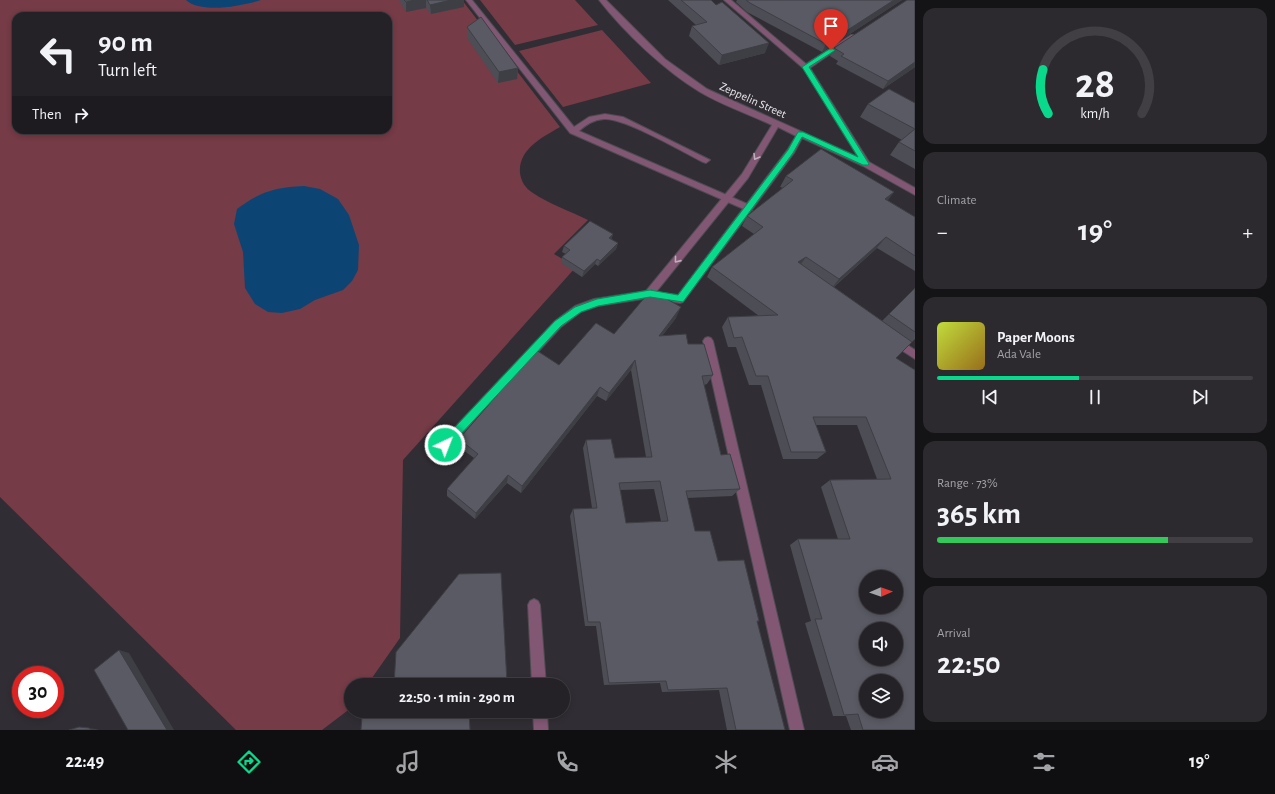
<!DOCTYPE html>
<html lang="en">
<head>
<meta charset="utf-8">
<style>
	body { margin:0; font-family:"Alegreya Sans",sans-serif; background:#2d2a2f; color:#f1f3f6; height:100vh; display:flex; flex-direction:column; font-size:15px; white-space:nowrap }
	* { box-sizing:border-box; margin:0 }
	p { font-size:13px; color:#a3a4a7 }
	.icon { flex:none; width:22px; height:22px; fill:none; stroke:currentColor; stroke-width:2; stroke-linecap:round; stroke-linejoin:round }
	.map { position:relative; flex:1; overflow:hidden }
	.side { display:flex; flex-direction:column; gap:8px; padding:8px; background:#141315; width:360px }
	.side>* { flex:none }
	.banner { position:absolute; left:12px; top:12px; width:380px; height:122px; border-radius:12px; box-shadow:0 2px 6px #0003,0 0 0 1px #423f44; background:#252227; color:#f1f3f6; overflow:hidden }
	.needle { width:26px; rotate:88deg }
	.buttons { position:absolute; left:859px; top:570px; display:grid; gap:8px }
	.buttons a { display:grid; place-items:center; width:44px; height:44px; border-radius:50%; background:#252227; box-shadow:0 2px 6px #0003,0 0 0 1px #423f44; font-size:20px }
	.speed { position:absolute; left:12px; top:666px; display:flex; gap:8px; font-size:20px; font-weight:700; text-align:center }
	.speed>* { display:grid; place-content:center; width:52px; height:52px; border-radius:50%; background:#252227; box-shadow:0 2px 6px #0003,0 0 0 1px #423f44; line-height:1 }
	.speed .limit { border:6px solid #d22; background:#fff; color:#111 }
	.pin { position:absolute; display:grid; place-items:center; width:34px; height:34px; color:#fff; margin:-41px -17px; border-radius:50% 50% 50% 0; rotate:-45deg; box-shadow:0 0 4px #0007 }
	.pin .icon { rotate:45deg }
	.me { position:absolute; width:44px; margin:-22px; rotate:43deg; stroke-linejoin:round; filter:drop-shadow(0 0 3px #0008) }
	.turn { display:flex; align-items:center; gap:14px; height:84px; padding:0 20px; font-size:18px }
	.turn .icon { width:52px; height:52px; stroke-width:2.5 }
	.turn b { display:block; font-size:28px; line-height:34px }
	.then { display:flex; align-items:center; height:38px; padding:0 20px; background:#0003; gap:8px; font-size:15px }
	.big { font-size:30px; font-weight:600; line-height:1.1 }
	.side .tile { flex:1; display:flex; flex-direction:column; justify-content:center; gap:6px; min-width:0; padding:0 14px; border-radius:12px; background:#2d2a2f }
	.side .dial { align-items:center; gap:0 }
	.dial svg { height:104px; overflow:visible; fill:none; stroke:#423f44; stroke-width:7; stroke-linecap:round; text-anchor:middle }
	.dial text { fill:#f1f3f6; stroke:none }
	.song { display:flex; align-items:center; gap:12px }
	.cover { width:48px; height:48px; border-radius:6px; background:linear-gradient(135deg,hsl(70 70% 55%),hsl(40 70% 35%)) }
	.played { height:4px; border-radius:2px; background:linear-gradient(90deg,#08d98b 45%,#423f44 45%) }
	.keys { display:flex; justify-content:space-around; direction:ltr }
	.heat { display:flex; justify-content:space-between; align-items:center; font-size:22px; direction:ltr }
	.charge { height:6px; border-radius:3px; background:linear-gradient(90deg,#34c759 73%,#423f44 0) }
	.trip { position:absolute; left:344px; top:678px; width:226px; height:40px; border-radius:20px; background:#252227; box-shadow:0 2px 6px #0003,0 0 0 1px #423f44; font-weight:600; line-height:40px; text-align:center }
	.dock { display:flex; height:64px; justify-content:space-around; align-items:center; background:#0f0e10; color:#a3a4a7 }
	.dock .icon { width:28px; height:28px }
	.dock .on { color:#08d98b }
	.dock b { font-size:18px; color:#f1f3f6 }
	main { display:flex; flex:1; min-height:0 }
	.map>svg:first-child { display:block }
	.green { fill:#753b46; fill-rule:evenodd }
	.water { fill:#0c4574 }
	.lines { fill:none; stroke-linecap:round; stroke-linejoin:round }
	.lane-casing { stroke:#4e4b51; stroke-width:2 }
	.street-casing { stroke:#4e4b51; stroke-width:2 }
	.lane { fill:#825774; fill-rule:evenodd }
	.street { fill:#825774; fill-rule:evenodd }
	.wall { fill:#4d4d55; fill-rule:evenodd }
	.shaded-wall { fill:#3e3f45 }
	.building { fill:#595a63; stroke:#3e3f45; fill-rule:evenodd }
	.oneway { stroke:#c0adbb }
	.route { fill:#08d98b; stroke:#058d5a }
	.labels { text-anchor:middle; stroke-width:4; stroke-linejoin:round; paint-order:stroke }
	.far-street-label { font-size:12px; fill:#e9e6eb; stroke:#312d34 }
</style>
</head>
<body>
<main>
<div class="map">
<svg width="915" height="730" viewBox="0 0 915 730">
	<rect width="100%" height="100%" fill="#312d34"/>
	<!-- green -->
	<path class="green" d="M0,0H462L560,127C543,137 518,149 520,173C521,181 525,188 533,193C549,204 570,211 588,220L554,254L576,267L403,460L400,638L367,685H351V708L322,730H236L0,497ZM16,16H388V130H16Z
		M480,0H575L598,25L515,45Z
		M602,30L651,83L563,107L519,51Z"/>
	<!-- water -->
	<path class="water" d="M186,0H261C242,6 201,14 186,0Z
		M304,186L320,189L338,199L349,215L359,245L358,270L352,281L343,290L315,300L300,309L282,313L268,312L255,304L245,288L243,252L234,224L237,209C259,192 276,187 304,186Z"/>
	<g class="lines">
		<defs>
			<path id="lane" d="M466,0H472L574,127L589,117L605,114L623,117L710,160L706,163L703,162C683,152 623,117 604,119C593,120 587,124 579,131L752,206V210H746L570,133Z"/>
			<path id="street" d="M599,0H606L665,59L707,89L858,157L803,68L724,0H731L806,64L851,35H855V37L810,68L869,162L915,188V195L863,166L802,138L794,153L683,302L680,303L649,298L598,306L581,312L561,327L449,448L445,450L441,448L440,445L441,442L555,321L575,306L594,299L646,291L742,174L772,125C748,114 722,105 700,92C665,71 624,32 599,0ZM778,127L796,136L788,149L678,295L656,292L748,178Z
				M708,337L711,338L713,341L804,730H790L703,341L705,338Z
				M895,337L915,350V359L892,344L890,341L892,338Z
				M534,599L538,601L540,605L546,685H532L528,605L530,601Z
				M533,711H547L548,730H534Z"/>
		</defs>
		<!-- lane casing -->
		<use href="#lane" class="lane-casing"/>
		<!-- street casing -->
		<use href="#street" class="street-casing"/>
		<!-- lane -->
		<use href="#lane" class="lane"/>
		<!-- street -->
		<use href="#street" class="street"/>
	</g>
	<!-- wall -->
	<path class="wall" d="M399,0H464V7L431,14L426,8L406,12Z
		M668,0H711L765,53L719,65L689,36L692,26L696,25Z
		M737,0H902L822,52L747,12L736,2Z
		M915,0V67L883,89L836,64L838,61L830,56L834,48Z
		M467,27L518,68L517,79L498,83L467,38Z
		M915,103V169L890,155L899,142L902,140L860,117L868,104Z
		M786,176L887,200L915,217V271L877,248L834,287L882,321L915,288V339L896,358L915,730H851L846,716H833L805,623L811,621L790,545L798,539H838L821,487L830,480L877,479L857,425H816L826,452L817,459H783L761,385H749L736,347H728L722,327L728,317L759,316L707,277L712,267L754,234L742,226L747,216L783,188L780,187Z
		M613,234L611,240L618,243L616,249L598,266L595,264L582,277L561,263L562,257L566,254L562,252L564,246Z
		M676,318L662,336L688,344L713,375L707,384L704,385L721,455L740,489L732,496L687,498L695,531L718,561L759,621L757,622L785,730H727L719,690L662,692L660,683L604,685L596,626H585L570,516L573,509L592,508L583,448L586,440L615,458L646,457L631,370L606,401L597,396L521,493L507,483L475,519L447,496V489L474,458L459,447V439L559,365L614,334ZM654,489L661,521L626,523L620,490Z
		M507,683L506,685H394Z"/>
	<!-- shaded-wall -->
	<path class="shaded-wall" d="M415,0H426V8L406,12V2Z
		M451,0H464V7L431,14L430,5Z
		M894,0H902L822,52L826,44Z
		M769,43L765,53L719,65L722,55Z
		M915,62V67L883,89L888,81Z
		M518,68L517,79L498,83L499,72Z
		M894,192L886,203L885,199Z
		M613,234L611,240L609,238Z
		M886,237L877,248L831,289L839,279Z
		M618,243L616,249L598,266L600,261Z
		M806,257L799,267L798,262Z
		M597,259L595,264L582,277L584,271Z
		M681,307L676,318L654,346L659,336Z
		M635,360L631,370L606,401L609,393Z
		M600,387L597,396L521,493L522,486Z
		M508,475L507,483L475,519L476,513Z
		M119,650L129,653L174,730H167Z
		M89,728L96,729L99,730H92Z"/>
	<!-- building -->
	<path class="building" d="M404,0H415L406,2Z
		M427,0H451L430,5Z
		M681,0H711L716,5L722,2L769,43L722,55L692,26L707,22Z
		M746,0H894L826,44L750,3Z
		M907,0H915V62L888,81L841,56L844,54L834,48Z
		M481,17L518,68L499,72L467,27Z
		M889,89L915,103V129L868,104Z
		M915,129V151L899,142Z
		M821,149L894,192L885,199L915,217V256L886,237L839,279L806,257L798,262L912,342L896,358L915,370V730H863L858,714L844,715L815,619H822L798,539H850L830,480L891,479L866,417H813L826,452H791L768,376H756L742,337L734,338L728,317L778,315L712,267L763,227L747,216L793,180L786,176ZM866,577H896V607H866ZM866,629H896V659H866ZM866,681H896V711H866Z
		M590,221L613,234L609,238L618,243L600,261L597,259L584,271L562,257L570,250L564,246Z
		M915,288V332L889,314Z
		M651,290L681,307L659,336L686,334L688,344H704L713,375L702,376L721,455L730,454L740,489L686,491L695,531H710L718,561L744,560L759,621H757L785,730H736L727,688L668,690L666,681L609,683L600,622H588L573,509L597,508L586,440L611,439L615,458L652,457L635,360L609,393L600,387L522,486L508,475L476,513L447,489L478,454L459,439L536,350L559,365L596,323L614,334ZM660,481L668,521L626,523L619,483Z
		M501,573L507,683L468,684V685H394L396,652L459,574Z
		M119,650L167,730H128L94,670Z
		M392,711H469L470,730H361L362,716L392,715Z
		M79,727L89,728L92,730H69Z"/>
	<!-- one-way arrows -->
	<defs><path id="oneway-chevron" d="M-2-3.5L2.5 0L-2 3.5" fill="none" stroke-width="1.6" stroke-linecap="round" stroke-linejoin="round"/></defs>
	<g class="oneway">
		<use href="#oneway-chevron" transform="translate(756 157) rotate(121)"/>
		<use href="#oneway-chevron" transform="translate(677 260) rotate(129)"/>
	</g>
	<!-- route -->
	<path class="route" d="M831,48L835,50L834,51L809,67L869,164L868,165H863L802,137L793,153L683,302L650,297L598,306L581,312L561,326L448,448H441L440,445L441,442L555,321L575,307L597,299L650,290L678,295L788,150L798,132H803L858,157L802,67Z"/>
	<g class="labels">
		<!-- far-street labels -->
		<g class="far-street-label">
			<text transform="translate(753 100) rotate(24)" y="4">Zeppelin Street</text>
		</g>
	</g>
</svg>
<div class="buttons">
<a><svg class="needle" viewBox="-14 -14 28 28"><path d="M0-13l5 13h-10z" fill="#e53935"/><path d="M0 13l5-13h-10z" fill="#a3a4a7"/></svg></a>
<a><svg class="icon" aria-label="sound" viewBox="0 0 24 24"><path d="M4 9h4l5-4v14l-5-4H4zM17 9q2 3 0 6"/></svg></a>
<a><svg class="icon" aria-label="layers" viewBox="0 0 24 24"><path d="M12 4l9 5-9 5-9-5zM3 14l9 5 9-5"/></svg></a>
</div>
<div class="speed"><div class="limit">30</div></div>
<div class="pin" style="left:831px;top:50px;background:#d93025"><svg class="icon" aria-label="arrive" viewBox="0 0 24 24"><path d="M6 21V4h12l-3 4 3 4H6"/></svg></div>
<svg class="me" style="left:445px;top:445px" viewBox="-20 -20 40 40"><circle r="17" fill="#08d98b" stroke="#fff" stroke-width="3"/><path d="M0-11L8 9 0 5-8 9z" fill="#fff"/></svg>
<div class="trip">22:50 · 1 min · 290 m</div>
<div class="banner">
<div class="turn"><svg class="icon" aria-label="left" viewBox="0 0 24 24"><path d="M17 20v-9H6M10 6l-5 5 5 5"/></svg><div><b>90 m</b>Turn left</div></div>
<div class="then">Then<svg class="icon" aria-label="right" viewBox="0 0 24 24"><path d="M7 20v-9h11M14 6l5 5-5 5"/></svg></div>
</div>
</div>
<section class="side">
<div class="tile dial"><svg viewBox="0 0 100 80">
<path d="M14 69A42 42 0 1 1 86 69"/>
<path d="M14 69A42 42 0 0 1 10 35" stroke="#08d98b"/>
<text x="50" y="56" font-size="32" font-weight="700">28</text>
<text x="50" y="72" font-size="11">km/h</text>
</svg></div>
<div class="tile"><p>Climate</p>
<div class="heat"><a>−</a><b class="big">19°</b><a>+</a></div>
</div>
<div class="tile">
<div class="song"><i class="cover"></i><div><b>Paper Moons</b><p>Ada Vale</p></div></div>
<div class="played"></div>
<div class="keys"><svg class="icon" aria-label="previous" viewBox="0 0 24 24"><path d="M18 5L8 12l10 7zM5 5v14"/></svg><svg class="icon" aria-label="pause" viewBox="0 0 24 24"><path d="M8 5v14M16 5v14"/></svg><svg class="icon" aria-label="next" viewBox="0 0 24 24"><path d="M6 5l10 7-10 7zM19 5v14"/></svg></div>
</div>
<div class="tile"><p>Range · 73%</p><b class="big">365 km</b><div class="charge"></div></div>
<div class="tile"><p>Arrival</p><b class="big">22:50</b></div>
</section>
</main>
<nav class="dock">
<b>22:49</b>
<svg class="icon on" aria-label="directions" viewBox="0 0 24 24"><path d="M12 3l9 9-9 9-9-9zM9 14v-3h6M13 9l2 2-2 2"/></svg>
<svg class="icon" aria-label="music" viewBox="0 0 24 24"><path d="M9 18V5l10-2v13"/><circle cx="6" cy="18" r="3"/><circle cx="16" cy="16" r="3"/></svg>
<svg class="icon" aria-label="phone" viewBox="0 0 24 24"><path d="M5 4h4l2 5-3 2q2 4 5 5l2-3 5 2v4C11 20 4 13 5 4z"/></svg>
<svg class="icon" aria-label="climate" viewBox="0 0 24 24"><path d="M12 3v18M4 7l16 10M4 17L20 7"/></svg>
<svg class="icon" aria-label="car" viewBox="0 0 24 24"><path d="M5 17H2v-5l4-1 3-4h7l3 4 3 1v5h-3M9 17h6M6 11h13"/><circle cx="7" cy="17" r="2"/><circle cx="17" cy="17" r="2"/></svg>
<svg class="icon" aria-label="filters" viewBox="0 0 24 24"><path d="M4 7h16M4 17h16"/><circle cx="9" cy="7" r="2"/><circle cx="15" cy="17" r="2"/></svg>
<b>19°</b>
</nav>
</body>
</html>
